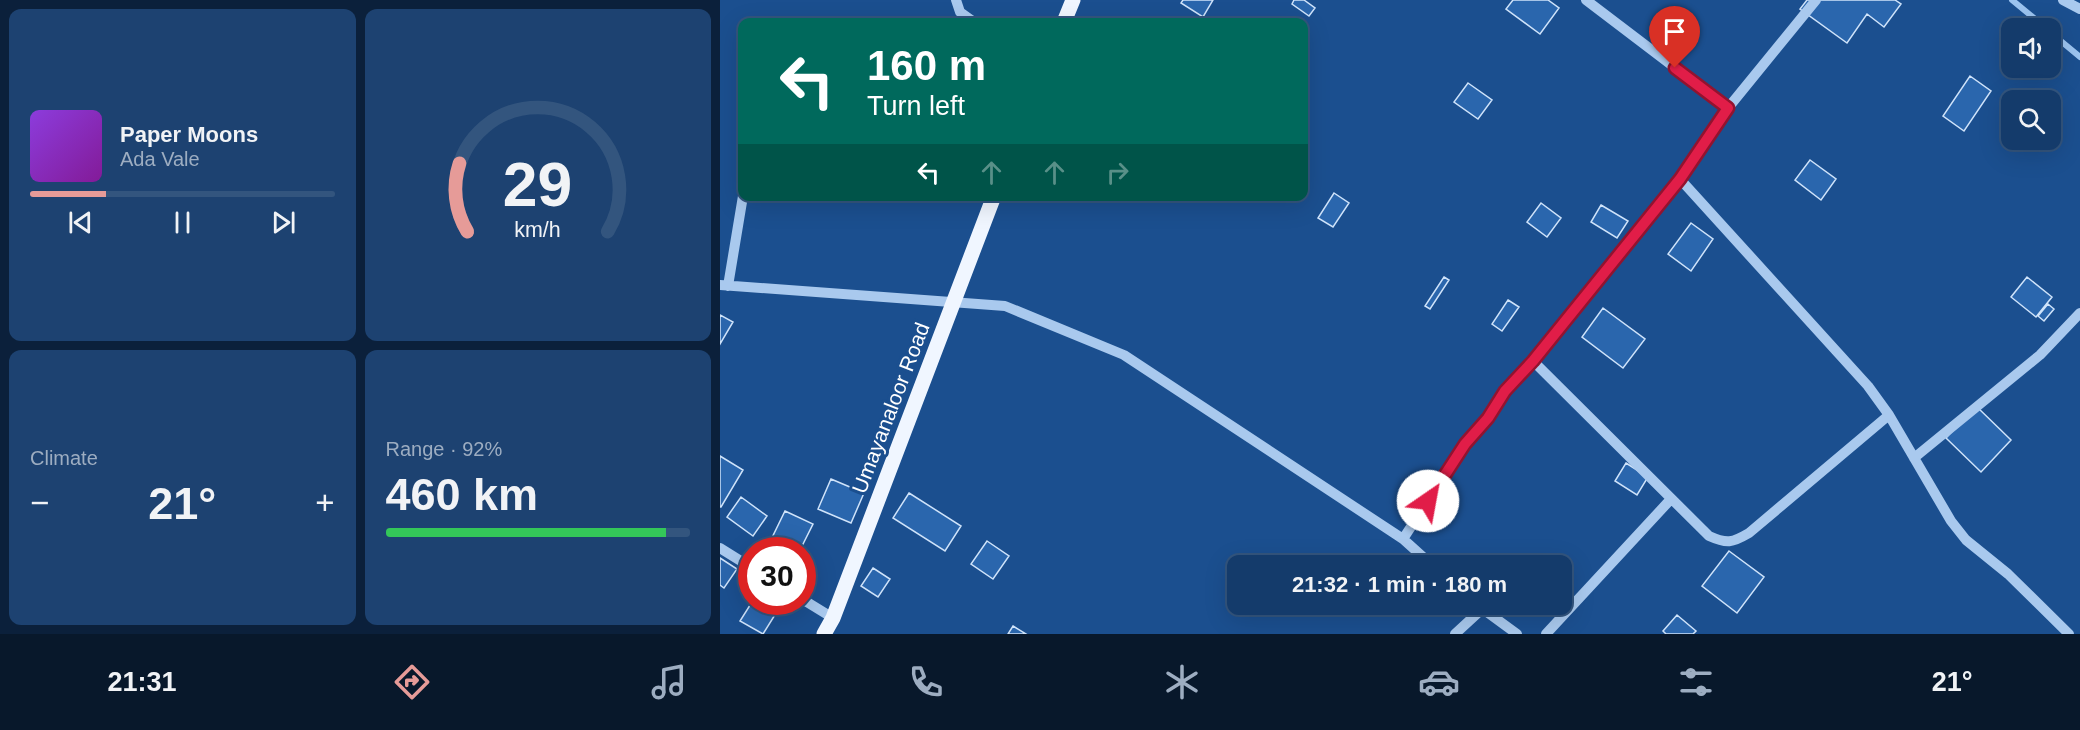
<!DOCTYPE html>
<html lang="en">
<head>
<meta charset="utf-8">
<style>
	body { margin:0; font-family:Arial,sans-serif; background:#1d4271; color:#f1f3f6; height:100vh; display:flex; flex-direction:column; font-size:22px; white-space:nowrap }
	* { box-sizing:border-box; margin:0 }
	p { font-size:20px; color:#9dadc1 }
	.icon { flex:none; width:33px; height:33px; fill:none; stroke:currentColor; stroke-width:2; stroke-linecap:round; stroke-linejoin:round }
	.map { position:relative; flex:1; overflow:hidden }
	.side { display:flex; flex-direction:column; gap:9px; padding:9px; background:#0b203b; width:720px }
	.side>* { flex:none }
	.banner { position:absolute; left:18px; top:18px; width:570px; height:183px; border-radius:12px; box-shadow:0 6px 24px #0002,0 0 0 2px #33557e; background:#00695c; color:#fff; overflow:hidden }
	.fabs { position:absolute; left:1281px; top:18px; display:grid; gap:12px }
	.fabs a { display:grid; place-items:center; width:60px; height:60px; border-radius:12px; background:#143b6b; box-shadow:0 6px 24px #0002,0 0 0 2px #33557e; font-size:30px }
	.speed { position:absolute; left:18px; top:537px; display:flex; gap:12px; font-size:30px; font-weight:700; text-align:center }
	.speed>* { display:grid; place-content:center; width:78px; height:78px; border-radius:50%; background:#143b6b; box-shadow:0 6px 24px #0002,0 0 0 2px #33557e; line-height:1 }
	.speed .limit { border:9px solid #d22; background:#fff; color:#111 }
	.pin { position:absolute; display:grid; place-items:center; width:51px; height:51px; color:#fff; margin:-62px -26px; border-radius:50% 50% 50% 0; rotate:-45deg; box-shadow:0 0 6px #0007 }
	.pin .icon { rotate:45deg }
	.me { position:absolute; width:66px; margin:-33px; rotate:33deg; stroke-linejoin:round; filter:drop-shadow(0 0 4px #0008) }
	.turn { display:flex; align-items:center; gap:21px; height:126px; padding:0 30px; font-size:27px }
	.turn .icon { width:78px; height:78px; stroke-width:2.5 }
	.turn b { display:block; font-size:42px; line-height:51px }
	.lanes { display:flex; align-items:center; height:57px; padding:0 30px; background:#0003; justify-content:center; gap:30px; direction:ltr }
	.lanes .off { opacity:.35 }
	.big { font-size:45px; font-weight:800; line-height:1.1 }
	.side .tile { flex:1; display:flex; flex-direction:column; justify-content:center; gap:9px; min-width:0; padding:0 21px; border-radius:12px; background:#1d4271 }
	.side .dial { align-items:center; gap:0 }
	.dial svg { height:156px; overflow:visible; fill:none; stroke:#33557e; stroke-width:7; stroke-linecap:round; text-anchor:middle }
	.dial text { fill:#f1f3f6; stroke:none }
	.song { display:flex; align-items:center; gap:18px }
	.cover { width:72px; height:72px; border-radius:9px; background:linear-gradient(135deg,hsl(270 70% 55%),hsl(290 70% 35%)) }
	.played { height:6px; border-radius:3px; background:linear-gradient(90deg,#e69b98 25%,#33557e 25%) }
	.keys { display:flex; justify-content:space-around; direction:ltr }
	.heat { display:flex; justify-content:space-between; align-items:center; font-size:33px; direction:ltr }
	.charge { height:9px; border-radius:4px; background:linear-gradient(90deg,#34c759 92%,#33557e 0) }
	.side .tiles { flex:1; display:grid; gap:9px; grid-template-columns:repeat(2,1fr) }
	.trip { position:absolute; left:507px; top:555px; width:345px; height:60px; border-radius:12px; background:#143b6b; box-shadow:0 6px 24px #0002,0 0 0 2px #33557e; font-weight:800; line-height:60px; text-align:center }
	.menu { display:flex; height:96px; justify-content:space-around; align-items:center; background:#08182b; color:#9dadc1 }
	.menu .icon { width:42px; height:42px }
	.menu .active { color:#e69b98 }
	.menu b { font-size:27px; color:#f1f3f6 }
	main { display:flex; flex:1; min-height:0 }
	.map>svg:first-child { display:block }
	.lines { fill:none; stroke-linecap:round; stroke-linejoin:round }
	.stream { stroke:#9cc4f0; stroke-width:6 }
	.building { fill:#2a66ad; stroke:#cfe3fa; stroke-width:1.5 }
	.minor { stroke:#a9c9ee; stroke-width:10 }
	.major { stroke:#f0f6ff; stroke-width:15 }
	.route-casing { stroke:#92132f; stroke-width:15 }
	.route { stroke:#e11d48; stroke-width:10 }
	.labels { text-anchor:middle; stroke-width:6; stroke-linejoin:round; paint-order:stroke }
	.street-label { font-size:21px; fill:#fff; stroke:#1b4f8f }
</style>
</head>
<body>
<main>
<section class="side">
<div class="tiles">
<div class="tile">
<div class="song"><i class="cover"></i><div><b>Paper Moons</b><p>Ada Vale</p></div></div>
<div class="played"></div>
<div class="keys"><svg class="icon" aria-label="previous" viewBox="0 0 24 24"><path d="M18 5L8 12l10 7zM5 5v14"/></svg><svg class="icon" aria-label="pause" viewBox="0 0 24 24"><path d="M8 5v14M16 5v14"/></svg><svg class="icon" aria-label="next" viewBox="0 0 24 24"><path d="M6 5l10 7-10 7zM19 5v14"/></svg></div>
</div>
<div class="tile dial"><svg viewBox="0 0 100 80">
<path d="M14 69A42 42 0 1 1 86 69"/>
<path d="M14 69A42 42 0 0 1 10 34" stroke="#e69b98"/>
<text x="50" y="56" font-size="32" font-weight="700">29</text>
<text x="50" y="72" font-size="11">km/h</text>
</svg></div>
<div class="tile"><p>Climate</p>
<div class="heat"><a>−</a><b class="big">21°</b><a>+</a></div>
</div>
<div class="tile"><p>Range · 92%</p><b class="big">460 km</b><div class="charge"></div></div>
</div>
</section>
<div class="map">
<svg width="1360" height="634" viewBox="0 0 1360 634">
	<rect width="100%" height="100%" fill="#1b4f8f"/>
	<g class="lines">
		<!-- stream -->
		<path class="stream" d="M1292,0L1326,28
			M1330,32L1360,57"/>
	</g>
	<!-- building -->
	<path class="building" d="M463,0H493L483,17L461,3Z
		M574,0H584L595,8L589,16L572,4Z
		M793,0H828L839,8L820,34L786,9Z
		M1087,0H1175L1181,4L1164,27L1147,14L1127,43L1080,9Z
		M1250,76L1271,91L1244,131L1223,116Z
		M748,83L772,100L758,119L734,102Z
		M1090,160L1116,179L1101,200L1075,180Z
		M614,193L629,203L613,227L598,218Z
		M821,203L841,218L827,237L807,222Z
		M881,205L908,221L897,238L871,222Z
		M971,223L993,239L971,271L948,254Z
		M724,277L729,280L710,309L705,306Z
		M1307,277L1332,297L1316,317L1291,297Z
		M788,300L799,307L782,331L772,324Z
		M1328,304L1334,309L1324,321L1318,316Z
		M883,308L925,339L903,368L862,337Z
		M0,315L13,322L0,344Z
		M1256,406L1291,440L1261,472L1226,438Z
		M0,456L23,470L1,507H0Z
		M906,463L928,477L917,495L895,481Z
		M111,479L144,493L131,523L98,509Z
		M189,493L241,526L225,551L173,518Z
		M21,497L47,516L33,536L7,517Z
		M65,511L93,524L80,550H46Z
		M267,541L289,556L273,579L251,564Z
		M1009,551L1044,577L1017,613L982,586Z
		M0,558L17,569L4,588L0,585Z
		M153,568L170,579L158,597L141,586Z
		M32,602H63L43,634L20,621Z
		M957,615L976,631L973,634H946L943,631Z
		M293,626L306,634H288Z"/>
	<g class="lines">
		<!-- minor -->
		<path class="minor" d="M236,0L240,12L254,22
			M866,0L1008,108
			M1343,0L1360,9
			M960,179L1148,386L1169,415L1231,521L1246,540L1288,574L1349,634
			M0,285L285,306L404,355L683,539
			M8,286L23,196
			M813,361L989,536C1007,544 1012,543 1029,533L1169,415
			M1194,458L1320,355L1360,313
			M0,548L32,568
			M713,566L683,539L745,444L768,418L785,391L813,361L960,179L1008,108L1096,0
			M82,599L113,618
			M756,604L797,634
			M735,634L761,610
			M826,634L951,499"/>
		<!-- major -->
		<path class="major" d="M344,22L353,0
			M104,634L113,618L274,196"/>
	</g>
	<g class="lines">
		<defs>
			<path id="route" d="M708,501L745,444L768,418L785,391L813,361L960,179L1008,108L955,68"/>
		</defs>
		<!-- route casing -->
		<use href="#route" class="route-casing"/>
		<!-- route -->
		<use href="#route" class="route"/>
	</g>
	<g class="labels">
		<!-- street labels -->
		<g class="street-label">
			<text transform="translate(171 408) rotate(-69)" y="7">Umayanaloor Road</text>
		</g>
	</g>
</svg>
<div class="fabs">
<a><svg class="icon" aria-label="sound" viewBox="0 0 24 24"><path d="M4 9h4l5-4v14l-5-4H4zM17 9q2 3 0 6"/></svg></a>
<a><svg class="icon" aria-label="search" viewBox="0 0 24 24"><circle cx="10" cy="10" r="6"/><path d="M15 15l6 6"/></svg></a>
</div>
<div class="speed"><div class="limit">30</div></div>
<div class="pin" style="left:955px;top:68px;background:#d93025"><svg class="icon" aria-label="arrive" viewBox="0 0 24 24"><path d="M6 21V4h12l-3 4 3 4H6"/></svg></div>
<svg class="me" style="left:708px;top:501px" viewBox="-20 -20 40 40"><circle r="19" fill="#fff"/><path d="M0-13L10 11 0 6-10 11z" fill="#e11d48"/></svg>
<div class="trip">21:32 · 1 min · 180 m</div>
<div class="banner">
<div class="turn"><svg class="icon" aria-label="left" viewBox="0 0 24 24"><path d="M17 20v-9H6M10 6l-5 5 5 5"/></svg><div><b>160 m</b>Turn left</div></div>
<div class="lanes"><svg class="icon" aria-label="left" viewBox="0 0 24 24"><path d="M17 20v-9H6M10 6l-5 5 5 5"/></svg><svg class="icon off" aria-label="ahead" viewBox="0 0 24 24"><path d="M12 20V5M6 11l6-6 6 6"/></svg><svg class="icon off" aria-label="ahead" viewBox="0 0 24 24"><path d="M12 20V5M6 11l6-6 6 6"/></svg><svg class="icon off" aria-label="right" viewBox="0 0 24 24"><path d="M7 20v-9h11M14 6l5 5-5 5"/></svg></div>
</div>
</div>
</main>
<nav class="menu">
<b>21:31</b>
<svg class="icon active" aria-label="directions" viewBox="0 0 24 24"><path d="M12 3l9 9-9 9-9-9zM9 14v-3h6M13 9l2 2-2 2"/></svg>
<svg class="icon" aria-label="music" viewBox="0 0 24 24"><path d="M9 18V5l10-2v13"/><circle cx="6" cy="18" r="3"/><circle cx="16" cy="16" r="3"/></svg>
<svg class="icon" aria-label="phone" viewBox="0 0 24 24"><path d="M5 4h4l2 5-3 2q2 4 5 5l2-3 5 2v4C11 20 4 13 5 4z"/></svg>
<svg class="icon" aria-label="climate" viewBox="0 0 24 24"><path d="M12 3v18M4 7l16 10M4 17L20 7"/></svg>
<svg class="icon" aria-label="car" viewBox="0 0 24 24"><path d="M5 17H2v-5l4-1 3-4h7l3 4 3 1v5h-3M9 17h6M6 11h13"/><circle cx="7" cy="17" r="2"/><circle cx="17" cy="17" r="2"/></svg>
<svg class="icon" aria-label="filters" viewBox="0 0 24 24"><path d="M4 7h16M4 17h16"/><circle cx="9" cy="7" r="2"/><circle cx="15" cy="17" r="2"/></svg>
<b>21°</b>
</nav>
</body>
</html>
